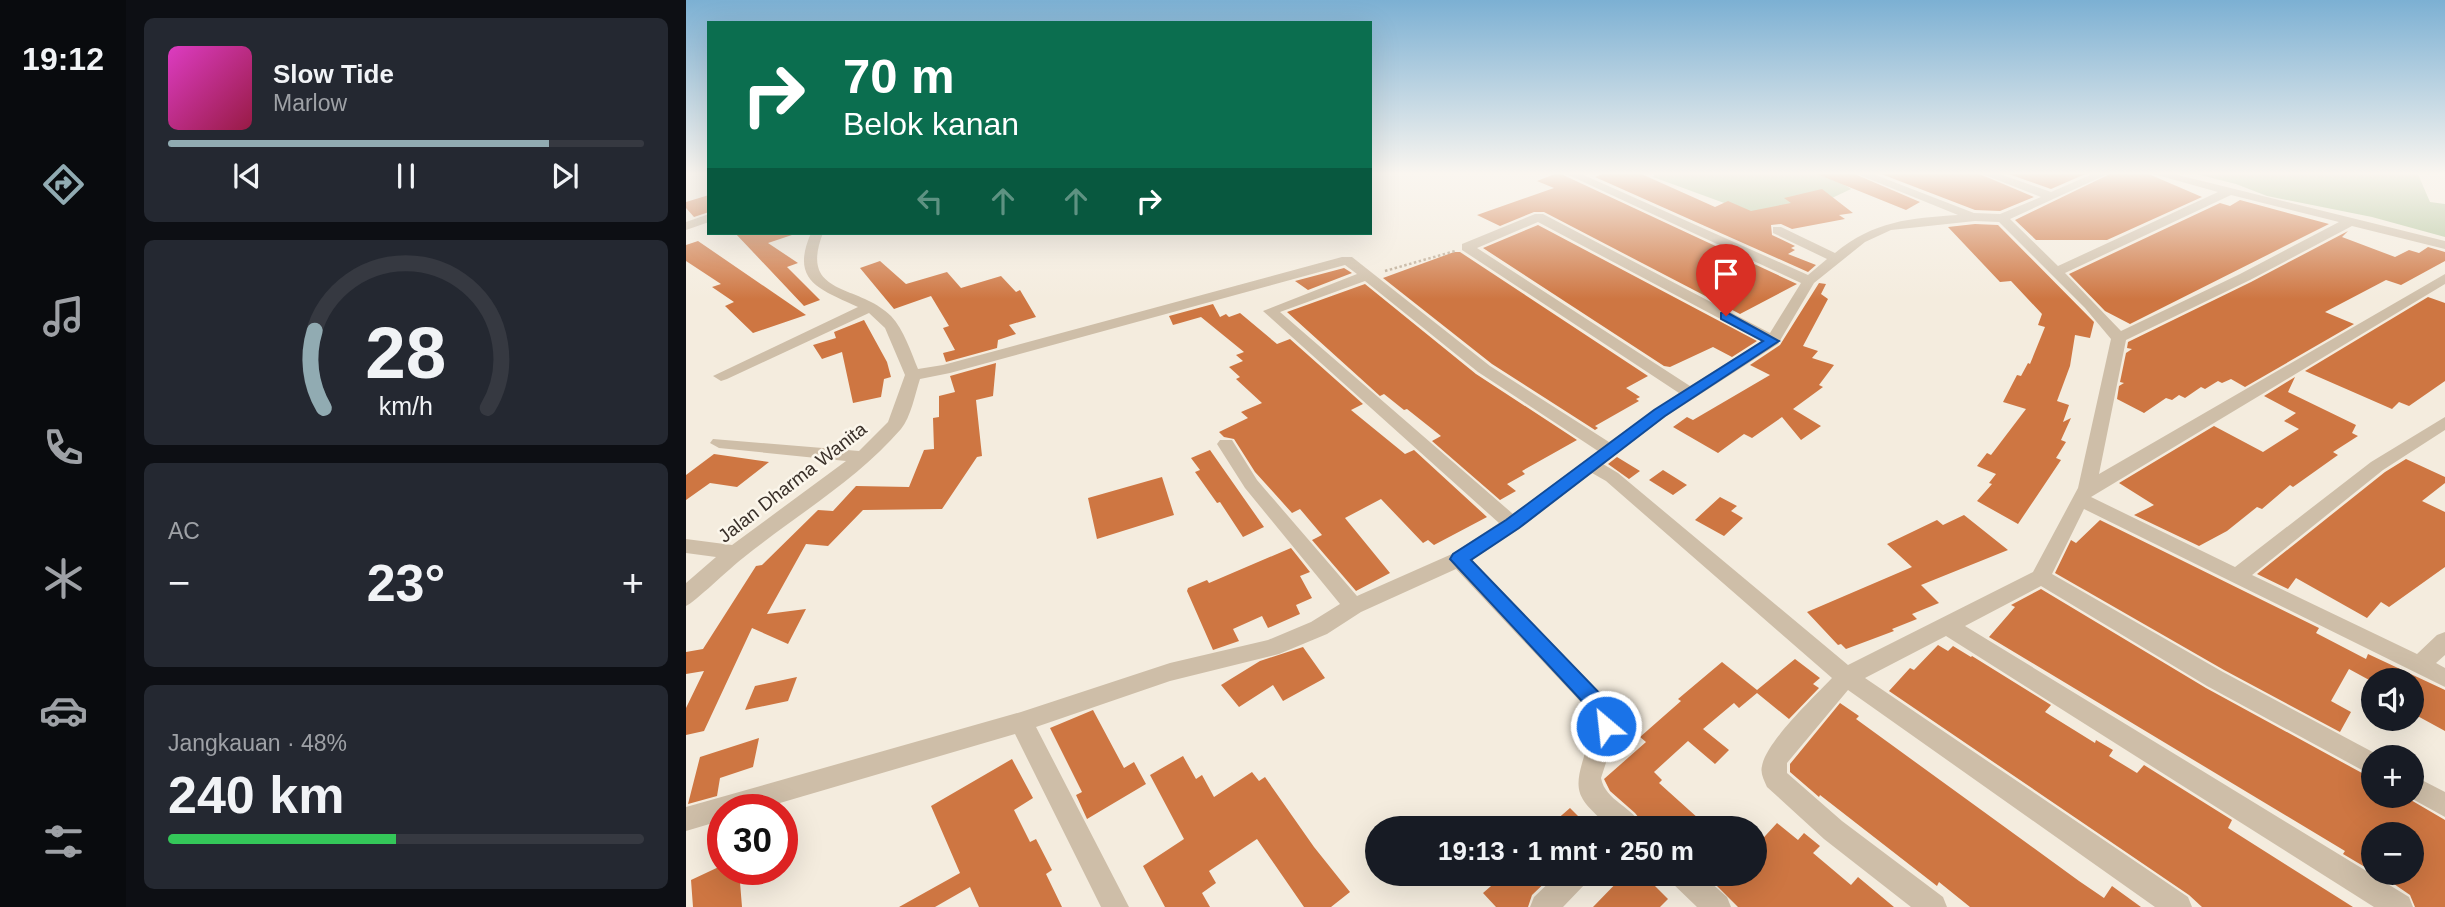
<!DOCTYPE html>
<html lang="id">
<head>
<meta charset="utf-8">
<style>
	body { margin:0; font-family:Arial,sans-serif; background:#242831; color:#f1f3f6; height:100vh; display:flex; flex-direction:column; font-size:26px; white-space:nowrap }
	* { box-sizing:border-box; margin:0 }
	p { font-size:23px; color:#9ea1a6 }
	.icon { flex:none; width:38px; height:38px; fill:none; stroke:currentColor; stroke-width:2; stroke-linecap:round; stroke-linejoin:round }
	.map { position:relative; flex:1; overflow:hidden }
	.sheet { display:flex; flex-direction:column; gap:18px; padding:18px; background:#0d0f14; width:560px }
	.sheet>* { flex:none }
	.guide { position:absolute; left:21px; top:21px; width:665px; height:214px; border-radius:0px; box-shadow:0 7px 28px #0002; background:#0b6e4f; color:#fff; overflow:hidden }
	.controls { position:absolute; left:1675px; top:668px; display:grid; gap:14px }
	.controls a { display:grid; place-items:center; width:63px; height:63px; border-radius:50%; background:#171b24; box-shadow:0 7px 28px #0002; font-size:35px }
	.speed { position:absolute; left:21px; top:794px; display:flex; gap:14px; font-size:35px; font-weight:700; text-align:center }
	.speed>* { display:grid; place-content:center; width:91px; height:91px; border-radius:50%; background:#171b24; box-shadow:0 7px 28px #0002; line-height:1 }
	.speed .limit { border:10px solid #d22; background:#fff; color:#111 }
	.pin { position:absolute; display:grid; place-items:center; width:60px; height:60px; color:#fff; margin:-72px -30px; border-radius:50% 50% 50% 0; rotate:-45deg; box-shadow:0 0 7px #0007 }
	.pin .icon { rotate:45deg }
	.me { position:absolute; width:77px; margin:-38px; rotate:332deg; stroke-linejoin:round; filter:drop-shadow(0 0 5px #0008) }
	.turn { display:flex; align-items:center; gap:24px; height:147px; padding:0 21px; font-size:32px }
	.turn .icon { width:91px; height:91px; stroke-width:2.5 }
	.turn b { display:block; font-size:49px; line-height:60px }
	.lanes { display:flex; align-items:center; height:66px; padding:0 21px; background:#0003; justify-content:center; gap:35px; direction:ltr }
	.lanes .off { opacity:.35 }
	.big { font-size:52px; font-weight:600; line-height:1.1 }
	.sheet .tile { flex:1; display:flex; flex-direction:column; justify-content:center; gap:10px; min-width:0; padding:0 24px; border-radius:10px; background:#242831 }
	.sheet .dial { align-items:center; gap:0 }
	.dial svg { height:182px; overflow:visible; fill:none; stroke:#363941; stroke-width:7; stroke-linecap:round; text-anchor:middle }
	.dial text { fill:#f1f3f6; stroke:none }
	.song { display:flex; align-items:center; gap:21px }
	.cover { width:84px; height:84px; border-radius:10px; background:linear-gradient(135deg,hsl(310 70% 55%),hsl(340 70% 35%)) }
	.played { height:7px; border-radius:4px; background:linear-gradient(90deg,#91abb2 80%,#363941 80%) }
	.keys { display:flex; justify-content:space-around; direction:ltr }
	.heat { display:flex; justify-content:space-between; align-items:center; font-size:38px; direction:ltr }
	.charge { height:10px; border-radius:5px; background:linear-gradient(90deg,#34c759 48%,#363941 0) }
	.trip { position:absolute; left:679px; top:816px; width:402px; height:70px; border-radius:35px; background:#171b24; box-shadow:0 7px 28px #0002; font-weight:600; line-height:70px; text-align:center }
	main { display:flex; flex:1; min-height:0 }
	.tab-bar { display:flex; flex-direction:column; width:126px; justify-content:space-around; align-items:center; background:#090b0e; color:#9ea1a6 }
	.tab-bar .icon { width:49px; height:49px }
	.tab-bar .active { color:#91abb2 }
	.tab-bar b { font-size:32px; color:#f1f3f6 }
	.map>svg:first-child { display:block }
	.green { fill:#b2c59c }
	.building { fill:#ce7642 }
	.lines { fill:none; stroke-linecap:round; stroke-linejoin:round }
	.path { stroke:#baa892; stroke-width:2.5; stroke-dasharray:2.5 2.5; stroke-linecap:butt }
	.street { fill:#cebea8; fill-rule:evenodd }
	.route { fill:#1a73e8; stroke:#114b97; stroke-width:2 }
	.labels { text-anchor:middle; stroke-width:5; stroke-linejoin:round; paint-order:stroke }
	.street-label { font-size:19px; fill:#3a3029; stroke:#fbf6eb }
</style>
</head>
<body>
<main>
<nav class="tab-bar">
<b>19:12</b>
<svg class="icon active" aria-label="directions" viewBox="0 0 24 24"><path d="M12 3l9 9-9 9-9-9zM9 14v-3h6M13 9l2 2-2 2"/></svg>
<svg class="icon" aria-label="music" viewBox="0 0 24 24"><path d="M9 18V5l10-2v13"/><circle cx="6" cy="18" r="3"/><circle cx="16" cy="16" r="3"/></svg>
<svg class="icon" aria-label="phone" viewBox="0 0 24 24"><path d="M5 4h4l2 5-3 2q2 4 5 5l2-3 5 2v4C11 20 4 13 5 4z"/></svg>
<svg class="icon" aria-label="climate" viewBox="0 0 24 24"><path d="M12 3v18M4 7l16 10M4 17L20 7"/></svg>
<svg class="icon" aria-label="car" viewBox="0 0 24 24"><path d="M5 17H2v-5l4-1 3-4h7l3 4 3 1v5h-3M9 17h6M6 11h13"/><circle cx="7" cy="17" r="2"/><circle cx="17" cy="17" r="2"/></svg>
<svg class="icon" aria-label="filters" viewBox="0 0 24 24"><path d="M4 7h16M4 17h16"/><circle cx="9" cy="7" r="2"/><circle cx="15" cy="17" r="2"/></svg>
</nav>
<section class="sheet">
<div class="tile">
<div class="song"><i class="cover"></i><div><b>Slow Tide</b><p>Marlow</p></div></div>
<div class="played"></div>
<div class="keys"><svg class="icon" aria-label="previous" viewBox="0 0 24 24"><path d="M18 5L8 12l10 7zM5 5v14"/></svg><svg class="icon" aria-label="pause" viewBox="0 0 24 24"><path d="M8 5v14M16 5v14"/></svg><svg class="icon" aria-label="next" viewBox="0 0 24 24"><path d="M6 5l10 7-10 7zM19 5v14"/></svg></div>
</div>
<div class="tile dial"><svg viewBox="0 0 100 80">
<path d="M14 69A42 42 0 1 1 86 69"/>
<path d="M14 69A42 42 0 0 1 10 35" stroke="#91abb2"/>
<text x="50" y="56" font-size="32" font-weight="700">28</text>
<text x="50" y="72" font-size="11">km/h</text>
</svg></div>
<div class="tile"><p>AC</p>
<div class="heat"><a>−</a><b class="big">23°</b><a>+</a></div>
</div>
<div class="tile"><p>Jangkauan · 48%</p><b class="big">240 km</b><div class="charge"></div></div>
</section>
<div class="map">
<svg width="1759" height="907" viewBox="0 0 1759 907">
	<rect width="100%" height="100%" fill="#f4ecde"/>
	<!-- green -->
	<path class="green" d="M971,172H1139L1165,189L1093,223L967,177Z
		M1502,172H1731L1744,202L1759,204V237L1686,217L1581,196L1550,184Z"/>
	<!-- building -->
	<path class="building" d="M874,172L875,174L1111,284L1054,314L858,212H848L814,226L791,215L868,188L851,181Z
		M921,172H951L1029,207L1042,201L1065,211L1105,203L1098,198L1136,189L1167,213L1153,215L1159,219L1106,229L1095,224L1085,225L1086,235L1109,246L1105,248L1109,250L1102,254L1130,265L1122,272L909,177Z
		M1126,172H1164L1234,202L1220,210Z
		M1190,172H1289L1348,197L1314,211L1289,210Z
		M1317,172H1404L1365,189Z
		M1428,172H1458L1516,197L1421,240H1350L1329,220Z
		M23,195V212L8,217L0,208V202Z
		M1554,200L1643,224L1444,324L1419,311L1383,274L1534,203L1544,206Z
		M1289,224L1312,225L1408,322L1404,338L1389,335L1384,366L1371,401L1383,405L1377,422L1385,418L1375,440L1380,442L1370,458L1375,460L1332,524L1291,501L1306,484L1303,483L1310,474L1291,466L1301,453L1305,455L1340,409L1317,402L1331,375L1335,376L1342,363L1344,364L1359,327L1352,325L1356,314L1325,281L1314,282L1262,227Z
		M852,225L1071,341L1046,357L1027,347L984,367L978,366L797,248Z
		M1662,231L1656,237L1709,257L1723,250L1733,253L1742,247L1759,252V261L1715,285L1700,280L1639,312L1668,324L1559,387L1545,379L1536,383L1532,381L1519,389L1515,387L1499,398L1493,395L1486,400L1480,398L1458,413L1431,399L1433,386L1438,383L1434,382L1440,353L1446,349L1441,348L1442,342L1565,282Z
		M49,233H105L106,235L82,243L112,263L101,267L134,300L118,306Z
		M12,241L120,315L67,333L39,306L48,302L26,287L35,284L0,261V245Z
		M768,252H774L962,376L940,388L954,397L950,399L953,401L909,426L912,428L909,430L806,364L697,278Z
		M194,261L220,284L261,272L275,288L315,276L330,292L334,290L350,317L323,325L330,334L312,340L311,348L260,362L257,353L269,350L257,328L263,326L245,296L208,309L174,268Z
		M658,268L666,273L622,290L609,281Z
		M1133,283L1140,284L1135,294L1142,299L1117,346L1132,351L1126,358L1148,365L1133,385L1137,387L1107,409L1135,426L1115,440L1096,417L1066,438L1058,434L1032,453L987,427L1001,417L1007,420L1084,375L1064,365L1094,345Z
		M679,284L790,374L891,440L836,471L839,474L821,484L830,491L814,500L746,441L755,436L721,409L718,410L698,394L694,396L601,312Z
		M1742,297L1759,303V381L1723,406L1713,402L1706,409L1619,371Z
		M527,304L534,317L540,314L543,317L554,313L591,344L604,339L677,404L665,410L719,454L728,450L801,517L748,545L742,540L737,543L695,499L659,518L704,573L670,591L626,540L636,535L614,509L606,513L569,472L548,439L538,437L533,432L562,418L555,412L576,403L550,379L554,377L543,367L557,361L550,355L558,352L515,317L487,325L483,316Z
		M178,320L201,362L205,377L198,379L195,397L167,403L156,352L136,359L127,345L150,338L148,332Z
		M310,363L307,396L290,400L296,456L291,457L256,509L177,510L142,546L120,544L81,614L120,609L102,644L66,628L18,731L0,735V708L18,671L0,674V652L17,649L70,566L76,565L132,510L147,511L170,486L223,487L238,450L248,449L247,418L253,417V396L269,392L264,376Z
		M1609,377L1602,392L1670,425L1666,433L1672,436L1647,452L1652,455L1607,487L1604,485L1576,509L1571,507L1541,531L1513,546L1448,515L1468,505L1433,483L1528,426L1577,452L1613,429L1598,421L1610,413L1578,396Z
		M524,450L578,527L557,537L534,502L531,503L509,472L514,470L505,458Z
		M28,454L83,462L51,487L24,483L0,500V475Z
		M931,457L954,471L943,479L922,464Z
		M1720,459L1759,477V483L1736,501L1759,512V567L1703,607L1695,602L1681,618L1610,578L1602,589L1571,574L1699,472Z
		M977,470L1001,485L987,495L963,480Z
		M476,477L488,515L411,539L402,498Z
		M1034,497L1051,506L1045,511L1057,518L1038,536L1009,520Z
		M1278,515L1322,550L1235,585L1253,603L1226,614L1231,619L1206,629L1208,631L1160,649L1155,644L1152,645L1121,612L1226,567L1201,544L1251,520L1257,525Z
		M1414,520L1633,628L1630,633L1680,659L1682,654L1759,690V731L1726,713L1727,681H1685L1663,669L1645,701L1665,712L1654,732L1538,670L1369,573L1385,540L1390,543Z
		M605,548L624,572L614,576L626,598L610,605L614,614L582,628L576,616L547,629L553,641L527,650L501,591L502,588L521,580L523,583Z
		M1355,589L1520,688L1687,779V796H1718L1759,820V907H1729L1724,895L1692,873H1726V835H1687V862L1684,870L1657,854L1659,851L1303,637L1329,607L1325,605Z
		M1252,645L1262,651L1267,646L1285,657L1286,656L1365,705L1359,712L1409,743L1410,740L1427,750L1423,756L1451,773L1458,765L1546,820L1542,828L1667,907H1516L1503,895L1203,691L1224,668L1228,670Z
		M617,647L639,678L597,701L587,685L553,707L535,685L574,661Z
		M1109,659L1134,678L1127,684L1133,688L1103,719L1071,693L1053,708L1048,703L1017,729L1043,750L1029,764L1002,741L968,772L976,780L973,783L1023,828H961L949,813L924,791L918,779L960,742L954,737L995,701L992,699L1036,662L1071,690Z
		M111,677L102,701L59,710L69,686Z
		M1154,703L1173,716L1170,719L1393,881L1418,898L1426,886L1455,907H1284L1253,882L1251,886L1134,795L1133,797L1104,772V764Z
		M407,710L438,768L448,762L460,784L401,819L390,795L396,792L364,728Z
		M73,738L67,767L34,778L31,796L2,804L14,757Z
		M497,756L510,779L516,775L528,797L566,772L573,781L579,777L628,847L664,892L645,907H618L571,839L523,871L530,883L516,893L524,907H479L457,866L498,839L464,775Z
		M326,759L347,798L328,810L344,842L350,839L366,870L360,874L376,907H293L284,887L249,907H213L274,873L245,806Z
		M884,808L904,828H861Z
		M1091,823L1112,840L1118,833L1134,846L1127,853L1165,885L1172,877L1208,907H1052L1018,873H1069V847Z
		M37,865V870H53L56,907H7L5,880Z
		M820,873H869L846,895L842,907H810L797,893Z
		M940,873H956L982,899L974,907H907Z"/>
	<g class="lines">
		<!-- path -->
		<path class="path" d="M699,271L769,251"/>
		<!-- street -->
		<path class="street" d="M876,172H891L1122,275L1141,259L1087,233V227H1095L1149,253C1188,221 1224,218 1272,215L1166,172H1182L1288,213L1314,214L1355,197L1291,172H1308L1365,192L1411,172H1426L1324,219L1372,266L1532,192L1460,172H1480L1759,241V249L1666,226L1564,280L1440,340L1413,474L1759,274V284L1405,497L1549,567L1685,462L1759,417V430L1697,470L1566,575L1731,654L1751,635L1759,632V655L1750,663L1759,668V687L1398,509L1366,574L1537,672L1696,757L1687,758V776L1521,686L1355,586L1279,626L1723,897L1727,907H1688L1260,636L1179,678L1502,897L1506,907H1469L1162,690L1101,763V773L1156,821L1257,897L1261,907H1225L1138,839L1081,787C1078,780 1074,773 1076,766C1080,742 1128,697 1146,678L920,481L906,473L833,529L786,560L924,703L932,726L915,778C919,801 948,807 957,828H925C889,796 886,793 901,747C905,735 909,727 906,714L770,569L675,612L641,634L593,654L484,681L350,727L443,907H415L329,734L70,810H37V820L0,831V807L335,712L484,663L582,640L625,622L654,604L559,488L531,444L534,440H546L571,480L671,596L766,554L813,523L577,311L671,274L659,265L264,373L234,379C229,394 225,417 215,429C171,480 109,516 57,558C45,567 8,603 0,606V583L30,557L0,553V539L46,545L160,461L33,448L24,443L27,439L173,451L202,422L219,375L199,328L183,313L41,379L35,381L27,376L172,307C133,289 104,281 125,233H137C112,297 173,283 205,316C218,330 225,352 232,369L257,365L656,257H666L804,366L923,442L993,393L776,250V244L849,214H857L1084,333L1115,283ZM1545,195L1653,222L1554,274L1435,331L1379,273ZM1289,221L1313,222L1399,308L1425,339L1392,488L1347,572L1162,665L932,473L917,464L979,417L1092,344L1128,283L1179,242L1205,230ZM852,222L1076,341L1004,386L791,248ZM679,281L792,372L912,451L827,514L594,312Z
			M23,214V222L0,230V222Z
			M1726,775L1759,792V817L1721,796H1726Z
			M873,873H905L901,882L877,907H844L848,897Z
			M981,873H1014L1041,897L1045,907H1011L985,882Z"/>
	</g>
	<!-- sky -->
	<linearGradient id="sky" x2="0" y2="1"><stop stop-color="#7cb0d3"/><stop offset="0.58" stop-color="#faf6f0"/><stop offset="1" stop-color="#faf6f0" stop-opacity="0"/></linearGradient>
	<rect width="1759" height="299" fill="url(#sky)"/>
	<!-- route -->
	<path class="route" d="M1040,312L1093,341L979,416L833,528L785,560L923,703L931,726L928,733L920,735L913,733L906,713L894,699L764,559L767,554L820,520L968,410L1077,341L1035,319V313Z"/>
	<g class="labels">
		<!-- street labels -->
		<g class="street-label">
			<text transform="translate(106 482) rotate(-38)" y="7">Jalan Dharma Wanita</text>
		</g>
	</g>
</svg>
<div class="controls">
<a><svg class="icon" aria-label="sound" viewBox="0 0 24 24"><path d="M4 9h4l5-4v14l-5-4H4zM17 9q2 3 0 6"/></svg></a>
<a>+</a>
<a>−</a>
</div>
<div class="speed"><div class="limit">30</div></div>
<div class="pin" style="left:1040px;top:316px;background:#d93025"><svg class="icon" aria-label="arrive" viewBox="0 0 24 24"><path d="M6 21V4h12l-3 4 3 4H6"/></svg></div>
<svg class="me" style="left:920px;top:726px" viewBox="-20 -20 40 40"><circle r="17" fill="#1a73e8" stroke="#fff" stroke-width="3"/><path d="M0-11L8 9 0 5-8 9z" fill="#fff"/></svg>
<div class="trip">19:13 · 1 mnt · 250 m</div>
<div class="guide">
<div class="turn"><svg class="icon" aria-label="right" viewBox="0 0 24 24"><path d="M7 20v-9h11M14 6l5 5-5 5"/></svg><div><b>70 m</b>Belok kanan</div></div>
<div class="lanes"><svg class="icon off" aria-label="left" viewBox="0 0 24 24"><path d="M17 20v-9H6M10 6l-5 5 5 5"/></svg><svg class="icon off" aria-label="ahead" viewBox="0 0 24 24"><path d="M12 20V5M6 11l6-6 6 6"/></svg><svg class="icon off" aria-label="ahead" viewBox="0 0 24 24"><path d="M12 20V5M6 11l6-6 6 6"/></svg><svg class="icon" aria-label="right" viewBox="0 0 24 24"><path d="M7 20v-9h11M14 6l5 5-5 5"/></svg></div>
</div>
</div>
</main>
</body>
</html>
